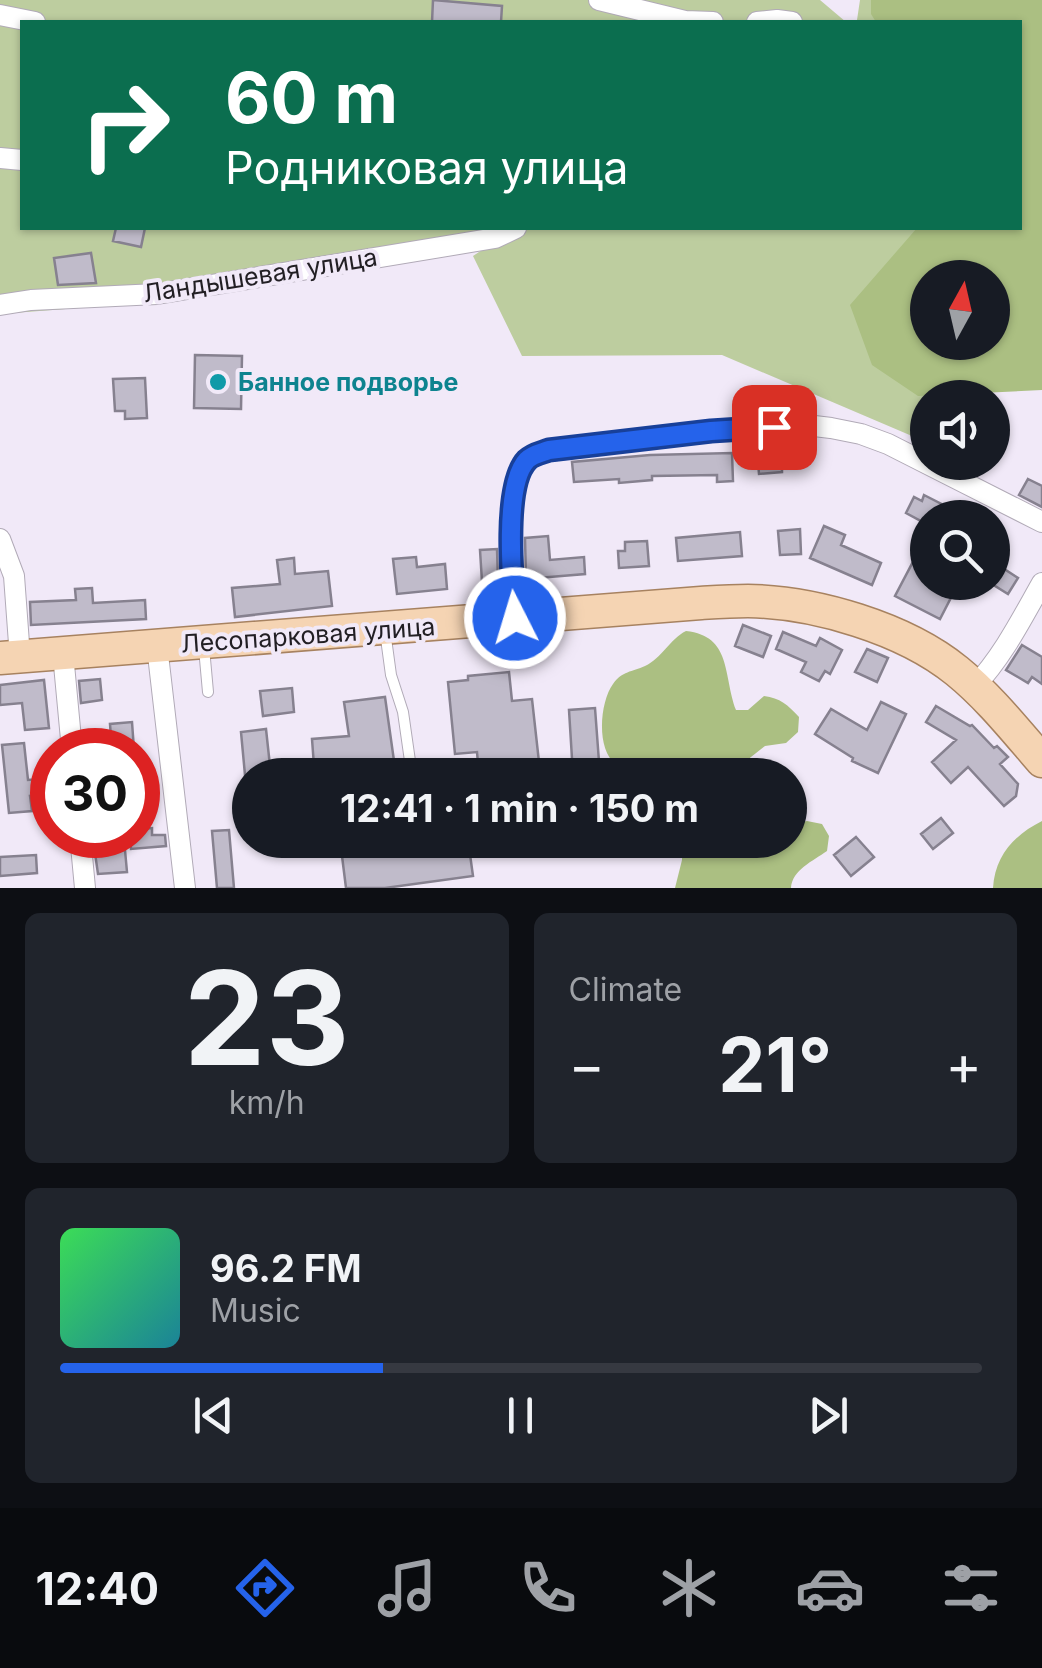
<!DOCTYPE html>
<html lang="en">
<head>
<meta charset="utf-8">
<style>
	body { margin:0; font-family:Inter,sans-serif; background:#20242c; color:#f1f3f6; height:100vh; display:flex; flex-direction:column; font-size:38px; white-space:nowrap }
	* { box-sizing:border-box; margin:0 }
	p { font-size:32px; color:#9ea1a6 }
	.icon { flex:none; width:55px; height:55px; fill:none; stroke:currentColor; stroke-width:2; stroke-linecap:round; stroke-linejoin:round }
	.map { position:relative; height:888px; overflow:hidden }
	.drawer { display:flex; flex-direction:column; gap:25px; padding:25px; background:#0d0f14; flex:1 }
	.drawer>* { flex:none }
	.banner { position:absolute; left:20px; top:20px; width:1002px; height:210px; border-radius:0px; box-shadow:0 2px 8px #0004; background:#0b6e4f; color:#fff; overflow:hidden }
	.needle { width:65px; rotate:8deg }
	.buttons { position:absolute; left:910px; top:260px; display:grid; gap:20px }
	.buttons a { display:grid; place-items:center; width:100px; height:100px; border-radius:50%; background:#171b24; box-shadow:0 2px 8px #0004; font-size:50px }
	.speed { position:absolute; left:30px; top:728px; display:flex; gap:20px; font-size:50px; font-weight:700; text-align:center }
	.speed>* { display:grid; place-content:center; width:130px; height:130px; border-radius:50%; background:#171b24; box-shadow:0 2px 8px #0004; line-height:1 }
	.speed .limit { border:15px solid #d22; background:#fff; color:#111 }
	.pin { position:absolute; display:grid; place-items:center; width:85px; height:85px; color:#fff; margin:-42px; border-radius:20px; box-shadow:0 5px 15px #0006 }
	.me { position:absolute; width:110px; margin:-55px; rotate:355deg; stroke-linejoin:round; filter:drop-shadow(0 0 8px #0008) }
	.turn { display:flex; align-items:center; gap:35px; height:210px; padding:0 40px; font-size:45px }
	.turn .icon { width:130px; height:130px; stroke-width:2.5 }
	.turn b { display:block; font-size:70px; line-height:85px }
	.big { font-size:75px; font-weight:700; line-height:1.1 }
	.drawer .card { flex:1; display:flex; flex-direction:column; justify-content:center; gap:15px; min-width:0; padding:0 35px; border-radius:15px; background:#20242c }
	.drawer .dial { align-items:center; gap:0 }
	.dial b { font-size:130px; line-height:1 }
	.song { display:flex; align-items:center; gap:30px }
	.cover { width:120px; height:120px; border-radius:15px; background:linear-gradient(135deg,hsl(130 70% 55%),hsl(190 70% 35%)) }
	.played { height:10px; border-radius:5px; background:linear-gradient(90deg,#2563eb 35%,#363941 35%) }
	.keys { display:flex; justify-content:space-around; direction:ltr }
	.heat { display:flex; justify-content:space-between; align-items:center; font-size:55px; direction:ltr }
	.drawer .tiles { flex:1; display:grid; gap:25px; grid-template-columns:1fr 1fr }
	.card:last-child { grid-column:span 2 }
	.trip { position:absolute; left:232px; top:758px; width:575px; height:100px; border-radius:50px; background:#171b24; box-shadow:0 2px 8px #0004; font-weight:700; line-height:100px; text-align:center }
	.tab-bar { display:flex; height:160px; justify-content:space-around; align-items:center; background:#090b0e; color:#9ea1a6 }
	.tab-bar .icon { width:70px; height:70px }
	.tab-bar .on { color:#2563eb }
	.tab-bar b { font-size:45px; color:#f1f3f6 }
	.map>svg:first-child { display:block }
	.green { fill:#bdcd9f; fill-rule:evenodd }
	.forest { fill:#abbf82; fill-rule:evenodd }
	.building { fill:#c0bbca; stroke:#86818f; stroke-width:2.5 }
	.lines { fill:none; stroke-linecap:round; stroke-linejoin:round }
	.service-casing { stroke:#b1aab7; stroke-width:12 }
	.minor-casing { stroke:#b1aab7; stroke-width:22 }
	.primary-casing { stroke:#a78260; stroke-width:35 }
	.service { stroke:#fff; stroke-width:10 }
	.minor { stroke:#fff; stroke-width:20 }
	.primary { stroke:#f5d4b3; stroke-width:32 }
	.route-casing { stroke:#184099; stroke-width:25 }
	.route { stroke:#2563eb; stroke-width:18 }
	.culture-dot { fill:#0f9aa8; stroke:#f1e9f8; stroke-width:4 }
	.labels { text-anchor:middle; stroke-width:8; stroke-linejoin:round; paint-order:stroke }
	.street-label { font-size:25px; fill:#221f24; stroke:#f1e9f8 }
	.culture-label { font-size:25px; font-weight:bold; fill:#0d838f; stroke:#f1e9f8; text-anchor:start }
</style>
</head>
<body>
<div class="map">
<svg width="1042" height="888" viewBox="0 0 1042 888">
	<rect width="100%" height="100%" fill="#f1e9f8"/>
	<!-- green -->
	<path class="green" d="M0,0H820L846,22H22V228H1020V22H858L857,20L860,0H1042V389L957,376L944,397L928,398L927,425L919,439L722,355L522,356L473,256L482,250L171,301L0,314ZM928,278H992V342H928Z"/>
	<!-- forest -->
	<path class="forest" d="M871,0H1042V390L918,396L872,365L850,305L917,228H1020V22H876L871,14ZM928,278H992V342H928Z
		M686,631C732,636 723,675 736,710H748L764,696C780,698 788,705 799,717L798,732L786,743L765,746L737,768L736,775C699,775 656,781 621,767C595,757 599,703 613,684C622,671 632,672 645,666C662,658 670,639 686,631Z
		M807,821L822,824L829,836L827,851C813,861 792,870 791,888H675L682,860V840H755L758,846L768,851L779,846L783,840H790V830L794,824Z
		M1042,821V888H993C995,856 1014,835 1042,821Z"/>
	<!-- building -->
	<path class="building" d="M433,0L502,6L501,22H432Z
		M116,228H145L141,247L113,241Z
		M91,253L96,283L58,285L54,258Z
		M195,355L242,356L241,409L194,408Z
		M145,378L147,418L125,419V411H115L113,379Z
		M804,444L805,464L782,466V472L759,474L757,449Z
		M732,453L733,481L717,482V475L652,476V480L619,483V479L574,482L572,462L650,455Z
		M1028,479L1042,486V507L1019,495Z
		M924,495L969,518H923L921,521L906,513L914,497L922,501Z
		M824,526L845,535L841,545L881,563L872,585L810,558Z
		M800,529L801,554L780,555L778,531Z
		M740,532L742,556L678,561L676,538Z
		M548,536L550,560L584,557L585,574L526,579L525,538Z
		M647,541L649,566L619,568L618,551H625V542Z
		M497,549L498,581L482,582L480,550Z
		M416,557L417,567L445,564L447,589L397,594L393,559Z
		M294,558L295,574L328,571L332,606L235,617L232,588L280,584L277,560Z
		M915,558L928,564V582H959L940,619L895,596Z
		M992,561L1018,578L1008,594L992,584Z
		M92,588L93,603L145,600L146,619L31,625L30,602L76,600L75,589Z
		M743,625L771,636L763,657L735,646Z
		M783,632L816,646L820,638L842,650L830,674L825,671L819,681L801,672L806,662L776,649Z
		M1022,645L1042,657V684L1032,677L1028,683L1006,670Z
		M867,649L888,658L877,682L855,672Z
		M509,672L512,701L532,699L540,771L479,775L477,752L455,754L448,682L468,680V676Z
		M100,679L102,700L81,703L79,681Z
		M44,680L49,728L25,730L22,703L0,705V685Z
		M292,688L294,712L263,716L260,691Z
		M385,697L396,775H354L353,762L314,766L312,739L349,736L344,702Z
		M881,702L906,714L878,773L852,761L853,758L815,734L831,709L867,730Z
		M936,706L970,726L972,725L994,748L997,746L1008,757L1000,764L1018,784L1016,796L1004,806L968,767L951,783L932,762L956,740L926,722Z
		M595,708L600,775H573L569,710Z
		M132,722L134,750H112L110,724Z
		M266,729L271,775H245L241,732Z
		M24,743L28,780L52,778V794L30,796L32,811L9,813L2,745Z
		M941,818L953,833L933,849L921,834Z
		M152,828V835H165L166,846L131,849L130,835H138V829Z
		M229,830L234,888H217L212,831Z
		M856,837L874,857L851,876L834,855Z
		M340,840H381L384,856L433,849L432,840H468L473,876L385,888H346Z
		M125,850L127,872L98,874L95,853Z
		M36,855L37,873L0,876V857Z"/>
	<g class="lines">
		<defs>
			<path id="service" d="M385,631L391,675L403,712L412,775
				M204,648L208,692"/>
			<path id="minor" d="M599,0L685,21L713,22
				M0,15L35,22
				M757,22L777,20L792,22
				M0,158L22,160
				M0,305L31,300L157,294L495,238L516,228
				M0,539L14,576L20,657
				M515,618C512,584 503,485 527,460C533,454 541,453 549,451L711,431L806,425L831,428L861,434L888,444L1042,522
				M157,646L185,888
				M63,654L72,750
				M974,687C1003,656 1021,620 1042,583
				M80,835L85,888"/>
			<path id="primary" d="M0,658L701,603C717,602 732,601 748,601C815,602 904,628 957,671C989,697 1015,730 1042,761"/>
		</defs>
		<!-- service casing -->
		<use href="#service" class="service-casing"/>
		<!-- minor casing -->
		<use href="#minor" class="minor-casing"/>
		<!-- primary casing -->
		<use href="#primary" class="primary-casing"/>
		<!-- service -->
		<use href="#service" class="service"/>
		<!-- minor -->
		<use href="#minor" class="minor"/>
		<!-- primary -->
		<use href="#primary" class="primary"/>
	</g>
	<g class="lines">
		<defs>
			<path id="route" d="M515,618C512,584 503,485 527,460C533,454 541,453 549,450L711,431L774,427"/>
		</defs>
		<!-- route casing -->
		<use href="#route" class="route-casing"/>
		<!-- route -->
		<use href="#route" class="route"/>
	</g>
	<!-- markers -->
	<circle class="culture-dot" cx="218" cy="382" r="10"/>
	<g class="labels">
		<!-- street labels -->
		<g class="street-label">
			<text transform="translate(260 275) rotate(-9)" y="9">Ландышевая улица</text>
			<text transform="translate(308 635) rotate(-4)" y="9">Лесопарковая улица</text>
		</g>
		<!-- culture labels -->
		<g class="culture-label">
			<text x="238" y="391">Банное подворье</text>
		</g>
	</g>
</svg>
<div class="buttons">
<a><svg class="needle" viewBox="-14 -14 28 28"><path d="M0-13l5 13h-10z" fill="#e53935"/><path d="M0 13l5-13h-10z" fill="#9ea1a6"/></svg></a>
<a><svg class="icon" aria-label="sound" viewBox="0 0 24 24"><path d="M4 9h4l5-4v14l-5-4H4zM17 9q2 3 0 6"/></svg></a>
<a><svg class="icon" aria-label="search" viewBox="0 0 24 24"><circle cx="10" cy="10" r="6"/><path d="M15 15l6 6"/></svg></a>
</div>
<div class="speed"><div class="limit">30</div></div>
<div class="pin" style="left:774px;top:427px;background:#d93025"><svg class="icon" aria-label="arrive" viewBox="0 0 24 24"><path d="M6 21V4h12l-3 4 3 4H6"/></svg></div>
<svg class="me" style="left:515px;top:618px" viewBox="-20 -20 40 40"><circle r="17" fill="#2563eb" stroke="#fff" stroke-width="3"/><path d="M0-11L8 9 0 5-8 9z" fill="#fff"/></svg>
<div class="trip">12:41 · 1 min · 150 m</div>
<div class="banner">
<div class="turn"><svg class="icon" aria-label="right" viewBox="0 0 24 24"><path d="M7 20v-9h11M14 6l5 5-5 5"/></svg><div><b>60 m</b>Родниковая улица</div></div>
</div>
</div>
<section class="drawer">
<div class="tiles">
<div class="card dial"><b>23</b><p>km/h</p></div>
<div class="card"><p>Climate</p>
<div class="heat"><a>−</a><b class="big">21°</b><a>+</a></div>
</div>
<div class="card">
<div class="song"><i class="cover"></i><div><b>96.2 FM</b><p>Music</p></div></div>
<div class="played"></div>
<div class="keys"><svg class="icon" aria-label="previous" viewBox="0 0 24 24"><path d="M18 5L8 12l10 7zM5 5v14"/></svg><svg class="icon" aria-label="pause" viewBox="0 0 24 24"><path d="M8 5v14M16 5v14"/></svg><svg class="icon" aria-label="next" viewBox="0 0 24 24"><path d="M6 5l10 7-10 7zM19 5v14"/></svg></div>
</div>
</div>
</section>
<nav class="tab-bar">
<b>12:40</b>
<svg class="icon on" aria-label="directions" viewBox="0 0 24 24"><path d="M12 3l9 9-9 9-9-9zM9 14v-3h6M13 9l2 2-2 2"/></svg>
<svg class="icon" aria-label="music" viewBox="0 0 24 24"><path d="M9 18V5l10-2v13"/><circle cx="6" cy="18" r="3"/><circle cx="16" cy="16" r="3"/></svg>
<svg class="icon" aria-label="phone" viewBox="0 0 24 24"><path d="M5 4h4l2 5-3 2q2 4 5 5l2-3 5 2v4C11 20 4 13 5 4z"/></svg>
<svg class="icon" aria-label="climate" viewBox="0 0 24 24"><path d="M12 3v18M4 7l16 10M4 17L20 7"/></svg>
<svg class="icon" aria-label="car" viewBox="0 0 24 24"><path d="M5 17H2v-5l4-1 3-4h7l3 4 3 1v5h-3M9 17h6M6 11h13"/><circle cx="7" cy="17" r="2"/><circle cx="17" cy="17" r="2"/></svg>
<svg class="icon" aria-label="filters" viewBox="0 0 24 24"><path d="M4 7h16M4 17h16"/><circle cx="9" cy="7" r="2"/><circle cx="15" cy="17" r="2"/></svg>
</nav>
</body>
</html>
